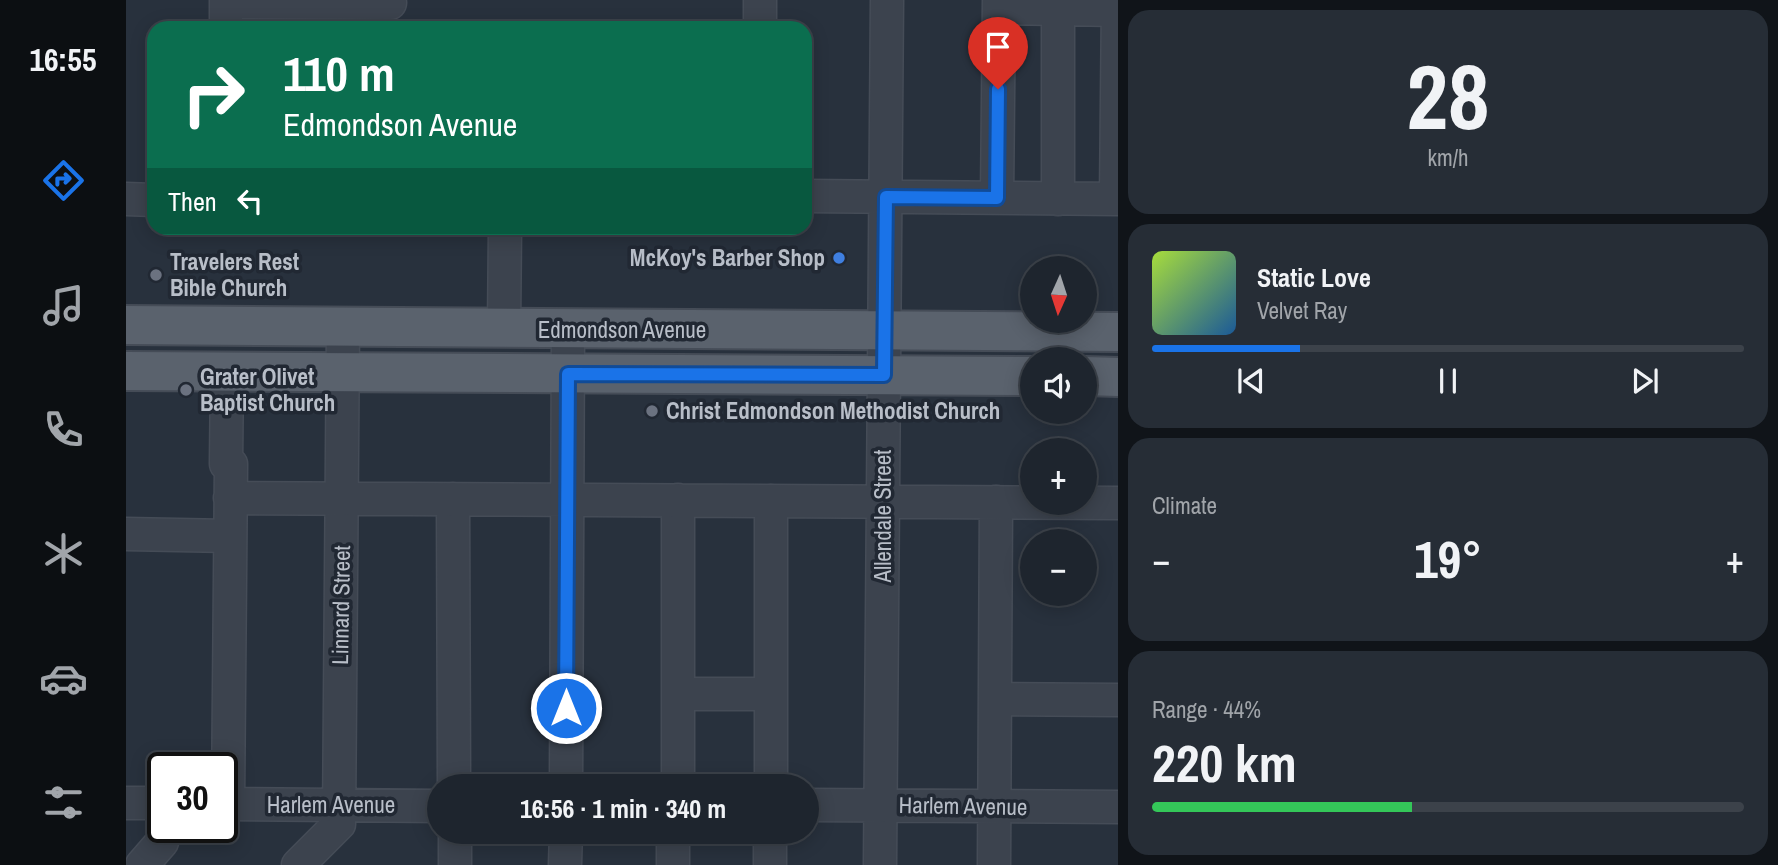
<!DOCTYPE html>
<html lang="en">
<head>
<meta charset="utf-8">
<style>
	body { margin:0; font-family:"Archivo Narrow",sans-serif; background:#262d36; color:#f1f3f6; height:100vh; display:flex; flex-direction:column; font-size:26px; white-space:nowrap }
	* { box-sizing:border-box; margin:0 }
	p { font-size:23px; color:#a1a5aa }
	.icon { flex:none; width:38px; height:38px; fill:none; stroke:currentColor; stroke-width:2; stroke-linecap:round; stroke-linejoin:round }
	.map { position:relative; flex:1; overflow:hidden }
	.side { display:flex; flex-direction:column; gap:10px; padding:10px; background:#101419; width:660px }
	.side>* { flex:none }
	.top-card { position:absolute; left:21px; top:21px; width:665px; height:214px; border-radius:21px; box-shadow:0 4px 18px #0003,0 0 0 2px #3c424a; background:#0b6e4f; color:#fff; overflow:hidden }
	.needle { width:46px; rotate:183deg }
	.controls { position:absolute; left:894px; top:256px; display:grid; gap:14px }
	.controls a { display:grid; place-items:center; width:77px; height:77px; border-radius:50%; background:#1e252e; box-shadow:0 4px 18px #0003,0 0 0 2px #3c424a; font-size:35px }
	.speed { position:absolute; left:21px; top:752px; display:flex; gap:14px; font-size:35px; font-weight:700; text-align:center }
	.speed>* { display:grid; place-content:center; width:91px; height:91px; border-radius:50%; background:#1e252e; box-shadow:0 4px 18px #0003,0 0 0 2px #3c424a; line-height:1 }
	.speed .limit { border:4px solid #111; border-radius:10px; background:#fff; color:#111 }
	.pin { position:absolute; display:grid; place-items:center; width:60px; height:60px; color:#fff; margin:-72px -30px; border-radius:50% 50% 50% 0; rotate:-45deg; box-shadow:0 0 7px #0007 }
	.pin .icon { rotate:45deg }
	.me { position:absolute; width:77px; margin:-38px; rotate:0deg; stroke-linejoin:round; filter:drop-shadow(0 0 5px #0008) }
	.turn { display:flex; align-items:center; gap:24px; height:147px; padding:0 21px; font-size:32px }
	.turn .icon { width:91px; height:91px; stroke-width:2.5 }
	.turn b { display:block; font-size:49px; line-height:60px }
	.then { display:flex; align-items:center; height:66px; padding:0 21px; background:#0003; gap:14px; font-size:26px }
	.big { font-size:52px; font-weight:700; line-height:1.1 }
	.side .card { flex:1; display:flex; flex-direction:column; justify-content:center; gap:10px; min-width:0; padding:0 24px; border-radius:21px; background:#262d36 }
	.side .dial { align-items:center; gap:0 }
	.dial b { font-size:91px; line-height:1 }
	.song { display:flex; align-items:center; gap:21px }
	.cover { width:84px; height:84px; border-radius:10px; background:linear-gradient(135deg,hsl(80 70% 55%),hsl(210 70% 35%)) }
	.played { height:7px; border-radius:4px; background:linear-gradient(90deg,#1a73e8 25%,#3c424a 25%) }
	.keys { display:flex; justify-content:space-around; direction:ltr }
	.heat { display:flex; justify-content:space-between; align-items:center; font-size:38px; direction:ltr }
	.charge { height:10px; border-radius:5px; background:linear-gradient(90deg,#34c759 44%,#3c424a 0) }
	.trip { position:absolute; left:301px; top:774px; width:392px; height:70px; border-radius:35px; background:#1e252e; box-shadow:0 4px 18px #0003,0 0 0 2px #3c424a; font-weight:700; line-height:70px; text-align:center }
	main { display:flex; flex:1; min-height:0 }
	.tab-bar { display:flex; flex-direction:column; width:126px; justify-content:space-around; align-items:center; background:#0c0f12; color:#a1a5aa }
	.tab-bar .icon { width:49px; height:49px }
	.tab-bar .on { color:#1a73e8 }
	.tab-bar b { font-size:32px; color:#f1f3f6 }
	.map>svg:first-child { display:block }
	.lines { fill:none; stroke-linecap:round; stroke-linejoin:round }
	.minor-casing { stroke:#454c57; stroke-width:35 }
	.major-casing { stroke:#454c57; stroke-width:42 }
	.minor { stroke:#3c434e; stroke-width:32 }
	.major { stroke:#5a626d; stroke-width:38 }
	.route-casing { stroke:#114b97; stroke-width:18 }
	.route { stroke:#1a73e8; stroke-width:12 }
	.shop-dot { fill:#3f7fe0; stroke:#212833; stroke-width:2.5 }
	.worship-dot { fill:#6b7280; stroke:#212833; stroke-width:2.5 }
	.labels { text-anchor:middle; stroke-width:7; stroke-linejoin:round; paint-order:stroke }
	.poi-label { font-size:23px; font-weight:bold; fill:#b8bec8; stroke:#212833; text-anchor:start }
	.street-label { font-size:23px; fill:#b8bec8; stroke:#212833 }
</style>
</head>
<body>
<main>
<nav class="tab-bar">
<b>16:55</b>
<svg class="icon on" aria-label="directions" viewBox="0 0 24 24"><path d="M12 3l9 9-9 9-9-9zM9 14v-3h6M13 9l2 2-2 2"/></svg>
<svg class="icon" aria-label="music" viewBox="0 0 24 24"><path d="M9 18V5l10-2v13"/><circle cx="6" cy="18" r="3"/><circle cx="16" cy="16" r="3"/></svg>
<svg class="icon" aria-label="phone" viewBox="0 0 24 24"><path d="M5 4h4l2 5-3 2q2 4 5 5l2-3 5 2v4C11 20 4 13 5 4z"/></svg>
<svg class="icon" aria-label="climate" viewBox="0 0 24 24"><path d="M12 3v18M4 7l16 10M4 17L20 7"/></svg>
<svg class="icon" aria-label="car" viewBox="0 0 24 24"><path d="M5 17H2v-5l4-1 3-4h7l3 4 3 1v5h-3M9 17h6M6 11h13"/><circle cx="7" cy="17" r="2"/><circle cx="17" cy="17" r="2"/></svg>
<svg class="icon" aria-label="filters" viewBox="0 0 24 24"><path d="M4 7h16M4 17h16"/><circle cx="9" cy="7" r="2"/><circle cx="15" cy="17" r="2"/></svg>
</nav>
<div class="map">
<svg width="993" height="865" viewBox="0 0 993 865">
	<rect width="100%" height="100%" fill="#28313d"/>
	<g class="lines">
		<defs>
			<path id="minor" d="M100,2L264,3
				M873,8L992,10
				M932,9V199
				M100,28V0
				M634,28V0
				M679,196L993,199
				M871,198L873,0
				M0,199L28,200
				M990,199L992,0
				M378,329L379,228
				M101,371L100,464H105L102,804
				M104,498L993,503
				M327,499L328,786
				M552,500V786
				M0,534L104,536
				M552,694H645
				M869,699L993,700
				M440,786L442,330
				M645,786V501
				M0,803H37
				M96,804L313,806
				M681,805L993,807
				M16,865L36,842L39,828
				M172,865L213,824L217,328
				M329,865V831
				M439,865L440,831
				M547,865V831
				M644,865V831
				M754,865L761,0
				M868,865L870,502"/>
			<path id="major" d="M0,325L993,332
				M0,371L906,376
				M959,376L993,377"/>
		</defs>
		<!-- minor casing -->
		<use href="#minor" class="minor-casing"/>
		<!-- major casing -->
		<use href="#major" class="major-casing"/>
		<!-- minor -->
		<use href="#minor" class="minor"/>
		<!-- major -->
		<use href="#major" class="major"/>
	</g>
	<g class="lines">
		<defs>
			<path id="route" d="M440,708L442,374L758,375L760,197L871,198L872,89"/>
		</defs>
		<!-- route casing -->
		<use href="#route" class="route-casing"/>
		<!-- route -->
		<use href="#route" class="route"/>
	</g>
	<!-- markers -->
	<circle class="shop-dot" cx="713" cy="258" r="7"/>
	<g class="worship-dot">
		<circle cx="30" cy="275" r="7"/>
		<circle cx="60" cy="390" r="7"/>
		<circle cx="526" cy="411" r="7"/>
	</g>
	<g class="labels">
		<!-- poi labels -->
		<g class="poi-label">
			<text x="699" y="266" text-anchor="end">McKoy's Barber Shop</text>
			<text x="44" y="270">Travelers Rest<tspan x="44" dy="26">Bible Church</tspan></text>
			<text x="74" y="385">Grater Olivet<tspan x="74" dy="26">Baptist Church</tspan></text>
			<text x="540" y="419">Christ Edmondson Methodist Church</text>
		</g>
		<!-- street labels -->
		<g class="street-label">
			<text x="496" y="338">Edmondson Avenue</text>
			<text transform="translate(757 516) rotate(-90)" y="8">Allendale Street</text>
			<text transform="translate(215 605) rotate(-89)" y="8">Linnard Street</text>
			<text x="205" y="813">Harlem Avenue</text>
			<text transform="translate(837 806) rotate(1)" y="8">Harlem Avenue</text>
		</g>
	</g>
</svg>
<div class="controls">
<a><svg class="needle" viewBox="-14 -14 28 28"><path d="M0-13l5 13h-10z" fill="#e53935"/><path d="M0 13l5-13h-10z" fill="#a1a5aa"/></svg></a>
<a><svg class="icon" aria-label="sound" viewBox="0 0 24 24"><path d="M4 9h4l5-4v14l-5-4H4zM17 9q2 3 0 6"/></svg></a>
<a>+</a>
<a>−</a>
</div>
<div class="speed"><div class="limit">30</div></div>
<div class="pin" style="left:872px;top:89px;background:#d93025"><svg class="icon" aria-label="arrive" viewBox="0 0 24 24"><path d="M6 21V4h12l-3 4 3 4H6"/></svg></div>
<svg class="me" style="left:440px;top:708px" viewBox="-20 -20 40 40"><circle r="17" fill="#1a73e8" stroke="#fff" stroke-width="3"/><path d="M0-11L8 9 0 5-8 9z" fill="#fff"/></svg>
<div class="trip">16:56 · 1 min · 340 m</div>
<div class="top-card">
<div class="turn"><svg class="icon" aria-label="right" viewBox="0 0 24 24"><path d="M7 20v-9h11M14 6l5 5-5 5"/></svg><div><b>110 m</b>Edmondson Avenue</div></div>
<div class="then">Then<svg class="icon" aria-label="left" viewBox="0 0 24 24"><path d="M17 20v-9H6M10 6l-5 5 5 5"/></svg></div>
</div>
</div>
<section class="side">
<div class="card dial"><b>28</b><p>km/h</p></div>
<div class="card">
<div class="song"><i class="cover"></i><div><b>Static Love</b><p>Velvet Ray</p></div></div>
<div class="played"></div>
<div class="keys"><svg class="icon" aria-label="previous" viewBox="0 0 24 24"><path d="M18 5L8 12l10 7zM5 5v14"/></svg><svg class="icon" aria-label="pause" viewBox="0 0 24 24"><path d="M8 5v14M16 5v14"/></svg><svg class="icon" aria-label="next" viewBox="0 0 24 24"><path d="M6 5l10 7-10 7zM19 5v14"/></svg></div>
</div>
<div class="card"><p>Climate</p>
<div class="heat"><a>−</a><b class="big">19°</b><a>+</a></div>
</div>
<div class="card"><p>Range · 44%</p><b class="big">220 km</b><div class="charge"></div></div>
</section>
</main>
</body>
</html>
